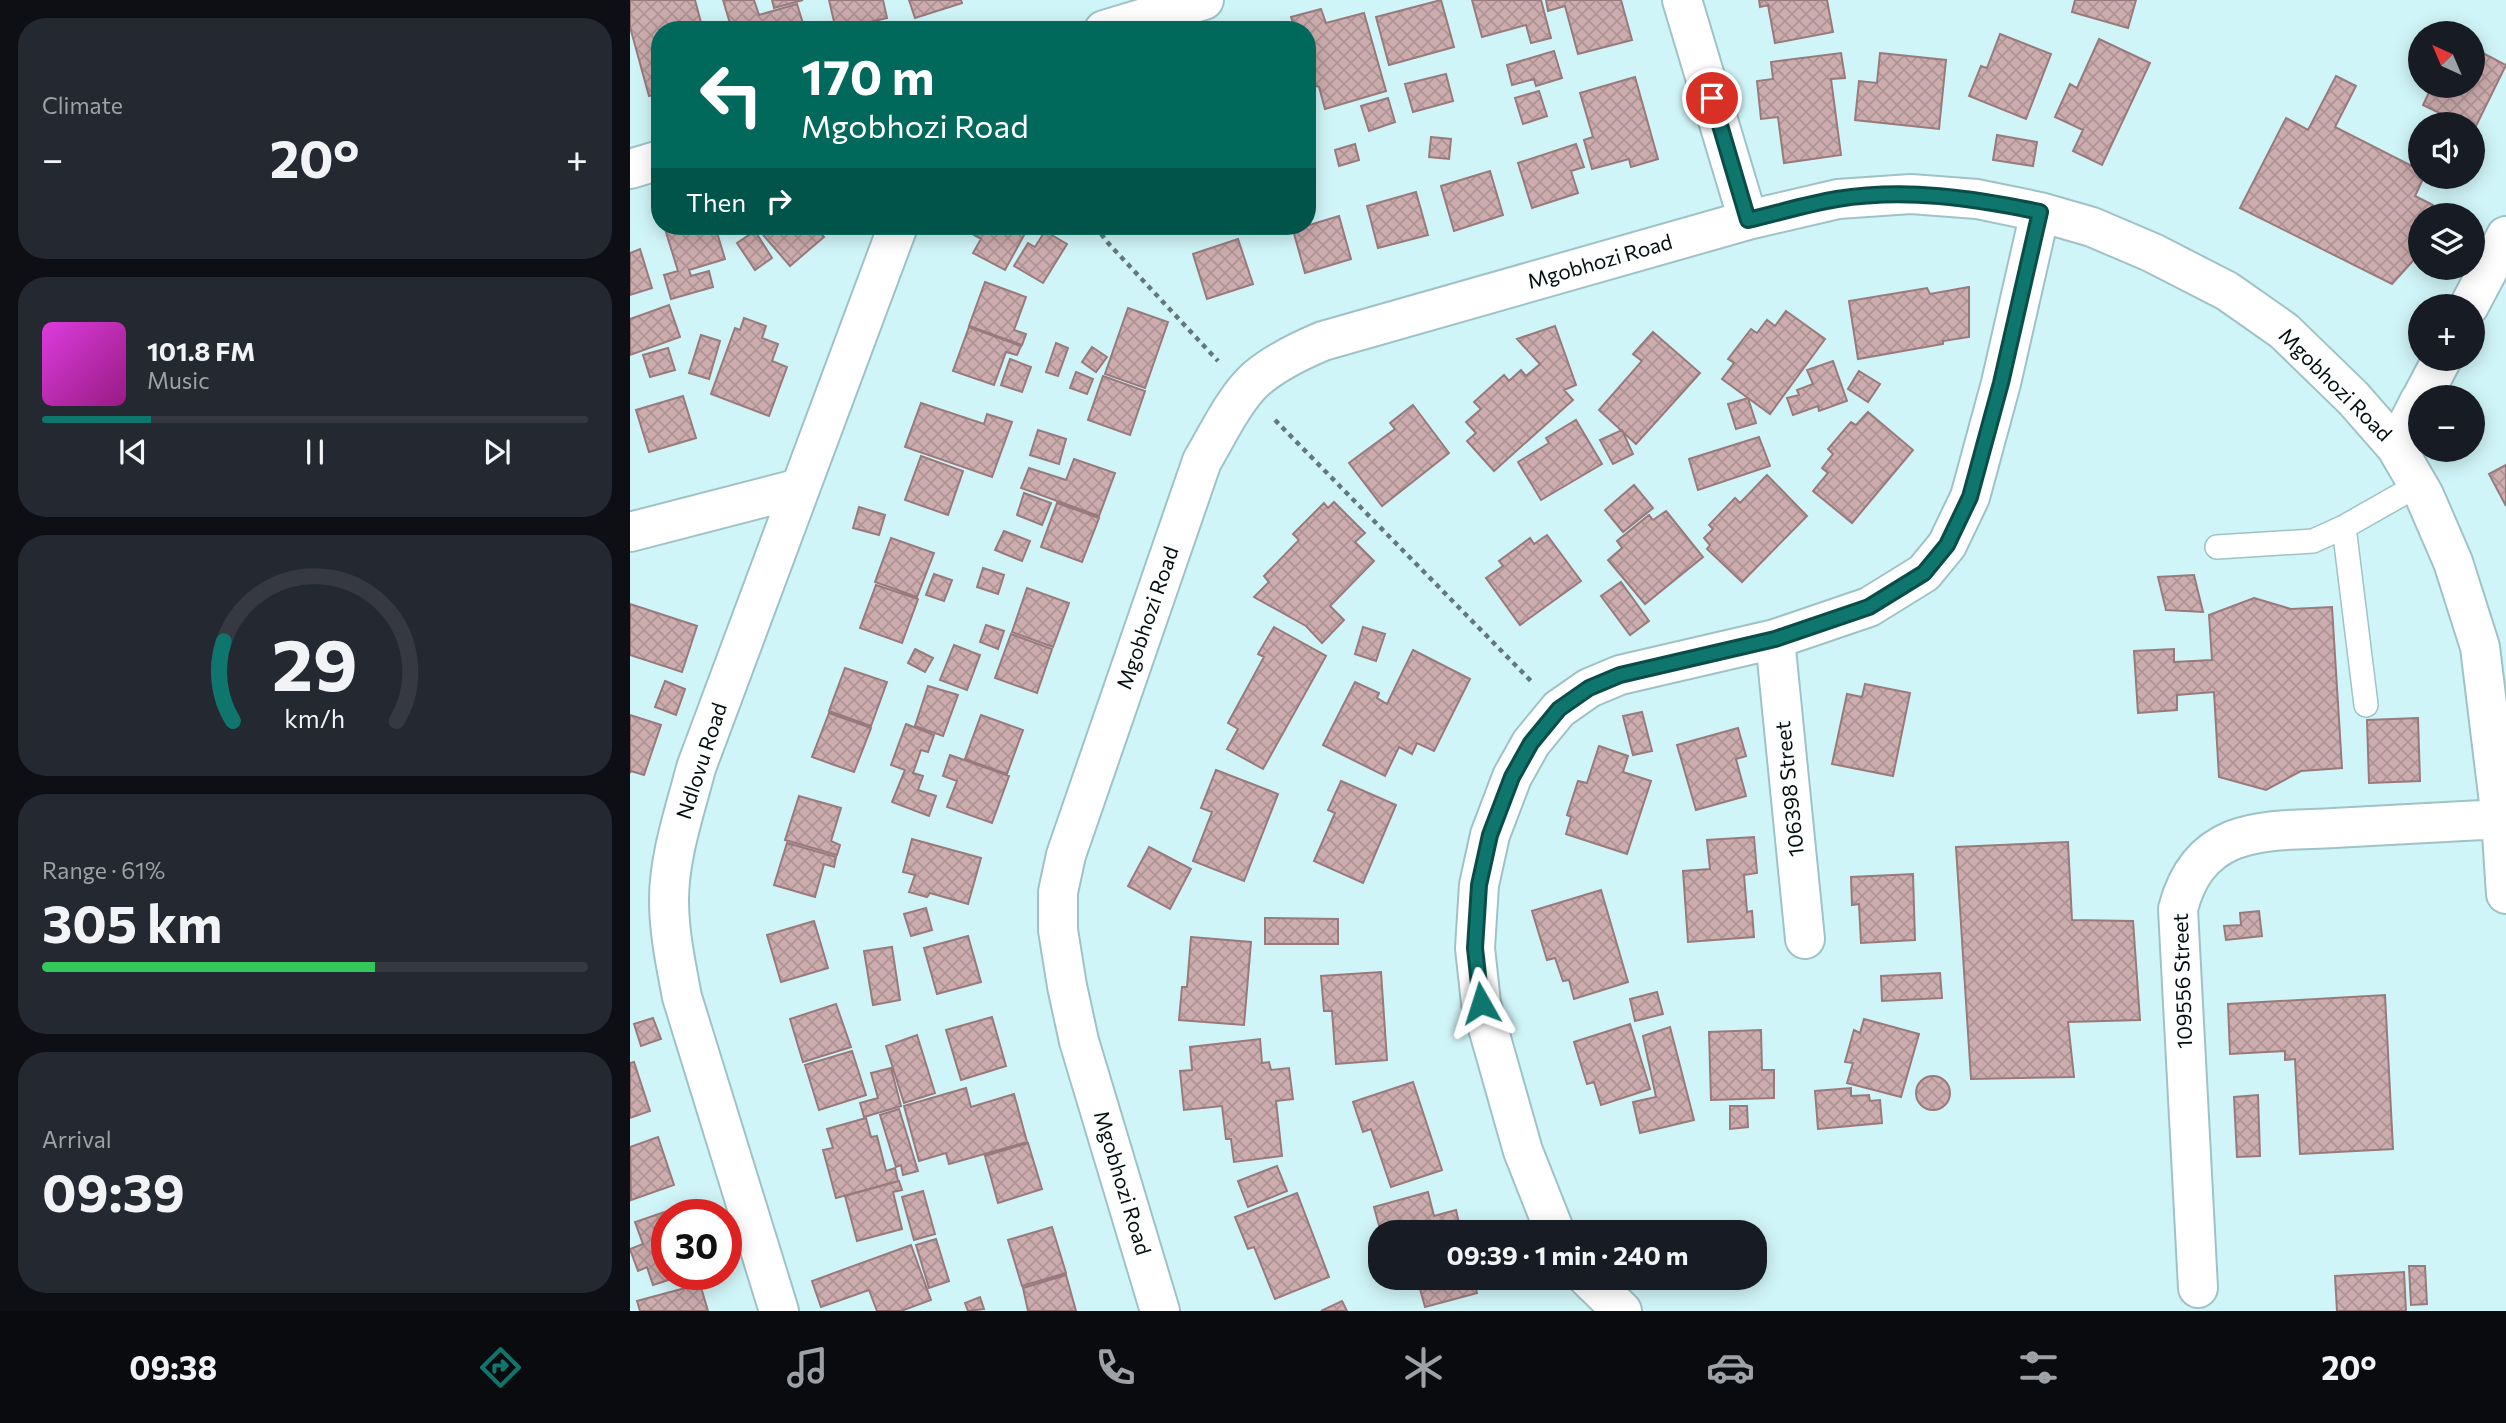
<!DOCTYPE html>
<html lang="en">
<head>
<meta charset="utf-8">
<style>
	body { margin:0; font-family:Commissioner,sans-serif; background:#242831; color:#f1f3f6; height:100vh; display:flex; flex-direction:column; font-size:26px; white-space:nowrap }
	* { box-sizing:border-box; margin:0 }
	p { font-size:23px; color:#9ea1a6 }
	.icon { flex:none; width:38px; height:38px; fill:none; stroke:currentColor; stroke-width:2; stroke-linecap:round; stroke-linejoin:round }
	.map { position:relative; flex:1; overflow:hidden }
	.drawer { display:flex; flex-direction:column; gap:18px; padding:18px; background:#0d0f14; width:630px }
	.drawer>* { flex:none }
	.hud { position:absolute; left:21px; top:21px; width:665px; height:214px; border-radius:28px; box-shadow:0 4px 18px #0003; background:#00695c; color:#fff; overflow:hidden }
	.needle { width:46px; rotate:316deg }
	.controls { position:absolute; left:1778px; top:21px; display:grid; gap:14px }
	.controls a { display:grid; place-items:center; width:77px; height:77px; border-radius:50%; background:#171b24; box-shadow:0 4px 18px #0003; font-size:35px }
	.speed { position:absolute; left:21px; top:1199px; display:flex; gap:14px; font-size:35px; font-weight:700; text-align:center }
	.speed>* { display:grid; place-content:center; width:91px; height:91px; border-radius:50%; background:#171b24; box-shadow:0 4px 18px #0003; line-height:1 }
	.speed .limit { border:10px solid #d22; background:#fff; color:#111 }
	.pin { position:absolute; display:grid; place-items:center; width:60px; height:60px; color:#fff; margin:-30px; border:4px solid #fff; border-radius:50%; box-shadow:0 2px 7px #0007 }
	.me { position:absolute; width:77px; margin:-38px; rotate:354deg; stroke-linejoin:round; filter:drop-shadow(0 0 5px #0008) }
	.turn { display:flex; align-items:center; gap:24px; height:147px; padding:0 35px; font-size:32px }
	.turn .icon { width:91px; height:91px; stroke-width:2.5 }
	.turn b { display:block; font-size:49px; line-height:60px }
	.then { display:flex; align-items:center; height:66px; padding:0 35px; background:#0003; gap:14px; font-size:26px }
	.big { font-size:52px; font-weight:700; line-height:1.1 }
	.drawer .widget { flex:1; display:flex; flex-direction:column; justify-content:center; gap:10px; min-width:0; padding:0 24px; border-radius:28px; background:#242831 }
	.drawer .dial { align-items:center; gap:0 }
	.dial svg { height:182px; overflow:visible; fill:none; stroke:#363941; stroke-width:7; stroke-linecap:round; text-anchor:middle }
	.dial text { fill:#f1f3f6; stroke:none }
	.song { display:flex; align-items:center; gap:21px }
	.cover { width:84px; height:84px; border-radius:10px; background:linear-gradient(135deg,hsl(300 70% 55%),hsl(310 70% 35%)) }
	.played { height:7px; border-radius:4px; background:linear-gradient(90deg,#0f766e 20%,#363941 20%) }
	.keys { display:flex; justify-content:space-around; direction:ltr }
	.heat { display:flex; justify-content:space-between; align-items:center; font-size:38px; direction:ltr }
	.charge { height:10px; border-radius:5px; background:linear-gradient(90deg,#34c759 61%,#363941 0) }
	.trip { position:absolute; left:738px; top:1220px; width:399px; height:70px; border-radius:28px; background:#171b24; box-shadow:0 4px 18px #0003; font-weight:700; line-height:70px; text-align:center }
	.menu { display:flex; height:112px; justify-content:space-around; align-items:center; background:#090b0e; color:#9ea1a6 }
	.menu .icon { width:49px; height:49px }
	.menu .current { color:#0f766e }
	.menu b { font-size:32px; color:#f1f3f6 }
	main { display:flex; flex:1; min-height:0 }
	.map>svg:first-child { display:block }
	.building { fill:url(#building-cross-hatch); stroke:#997a7c; stroke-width:2 }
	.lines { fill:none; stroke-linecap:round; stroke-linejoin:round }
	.lane-casing { stroke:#9fc2c6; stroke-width:26 }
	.street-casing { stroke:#9fc2c6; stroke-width:42 }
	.path { stroke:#62797b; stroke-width:4.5; stroke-dasharray:5 5; stroke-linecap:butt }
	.lane { stroke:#fff; stroke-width:23 }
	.street { stroke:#fff; stroke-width:38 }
	.route-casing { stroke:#0a4d48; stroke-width:18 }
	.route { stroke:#0f766e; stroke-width:12 }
	.labels { text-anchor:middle; stroke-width:7; stroke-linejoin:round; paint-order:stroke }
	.street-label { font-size:21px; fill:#030e0f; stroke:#fff }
</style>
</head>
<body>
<main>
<section class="drawer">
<div class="widget"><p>Climate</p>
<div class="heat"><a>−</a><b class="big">20°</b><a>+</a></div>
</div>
<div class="widget">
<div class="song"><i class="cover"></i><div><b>101.8 FM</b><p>Music</p></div></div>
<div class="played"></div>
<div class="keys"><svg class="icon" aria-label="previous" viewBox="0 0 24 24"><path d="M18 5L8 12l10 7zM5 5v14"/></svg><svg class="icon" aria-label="pause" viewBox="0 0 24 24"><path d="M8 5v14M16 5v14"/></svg><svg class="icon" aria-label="next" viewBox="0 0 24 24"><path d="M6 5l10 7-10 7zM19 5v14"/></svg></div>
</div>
<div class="widget dial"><svg viewBox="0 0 100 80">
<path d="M14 69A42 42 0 1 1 86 69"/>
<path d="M14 69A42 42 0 0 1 10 34" stroke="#0f766e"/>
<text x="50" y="56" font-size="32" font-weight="700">29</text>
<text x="50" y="72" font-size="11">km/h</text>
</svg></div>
<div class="widget"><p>Range · 61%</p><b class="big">305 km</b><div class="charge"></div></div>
<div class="widget"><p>Arrival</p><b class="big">09:39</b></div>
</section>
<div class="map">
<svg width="1876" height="1311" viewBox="0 0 1876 1311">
	<defs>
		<pattern id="building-cross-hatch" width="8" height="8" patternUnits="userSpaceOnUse" patternTransform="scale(1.75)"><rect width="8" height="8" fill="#cdacad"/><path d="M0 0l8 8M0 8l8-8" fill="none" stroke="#ae9394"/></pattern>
	</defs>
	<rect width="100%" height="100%" fill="#d0f5f8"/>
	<!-- building -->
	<path class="building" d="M0,0H65L73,30H30V93L19,96L0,27Z
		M93,0H124L129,15L167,4L175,30H102Z
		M142,0H173L144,8Z
		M199,0H253L257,18L206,30Z
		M279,0H331L332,3L285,18Z
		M811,0L824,47L759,65L746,17Z
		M842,0H911L921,38L901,43L896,25L852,37Z
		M916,0H991L1002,40L948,54L935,6L918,11Z
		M1129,0H1197L1203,32L1145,43L1138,5L1130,7Z
		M1445,0H1506L1498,28L1442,12Z
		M691,9L696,23L734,13L756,91L695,109L689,87L681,84L677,71V30H665L661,17Z
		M1370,34L1421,54L1396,119L1339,96L1351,66L1357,68Z
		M1469,39L1520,63L1472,165L1443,151L1453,130L1425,117L1440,84L1447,88Z
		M1843,48L1876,65L1844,130L1843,124H1832L1793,105L1802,86H1843Z
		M924,51L932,78L906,86L904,79L882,85L877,65Z
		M1211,53L1215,78L1201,79L1211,155L1154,163L1148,117L1131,119L1127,81L1143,79L1141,62Z
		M1250,53L1316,60L1309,129L1225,120L1229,81L1247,83Z
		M816,74L823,101L783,112L775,84Z
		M1706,76L1726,86L1705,127L1790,170V177H1794L1785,196L1803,205L1801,215H1790V253L1762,284L1610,208L1656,118L1678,130Z
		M1005,77L1028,159L1001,167L999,159L962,169L954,140L963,137L950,93Z
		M909,91L917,116L893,124L885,98Z
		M758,98L765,122L739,131L731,106Z
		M1367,135L1407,142L1403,166L1363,160Z
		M801,137L821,139L819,159L799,157Z
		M725,144L729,160L709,166L705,150Z
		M946,144L954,167L941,171L948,193L902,208L888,163Z
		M860,171L873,215L824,231L811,186Z
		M786,192L798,235L748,248L737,206Z
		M709,216L721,259L675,273L663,230Z
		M48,226H85L95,259L59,270L61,276L79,271L83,287L41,299L34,275L48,271L35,229Z
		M132,226H184L194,237L160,266L128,229Z
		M337,226H399L375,270L343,253L351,239L335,230Z
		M125,231L142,258L125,270L107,243Z
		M415,231L437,244L413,283L384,266L398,243L405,247Z
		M608,239L623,284L577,299L563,254Z
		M10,249L22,288L0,295V253Z
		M355,282L396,297L384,330L396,334L392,345L339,326Z
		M1339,287V337L1313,341V344L1228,359L1219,301L1297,288L1300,294Z
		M39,305L50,337L0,355V319Z
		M498,308L538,322L515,388L475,374Z
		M1156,311L1195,339L1140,414L1092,379L1104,363L1098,359L1121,329L1127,333L1137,320L1145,326Z
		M114,318L136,326L132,338L148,344L142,361L157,367L139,416L81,394L105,328L110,330Z
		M925,326L946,385L934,390L943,400L864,471L837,441L846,433L836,422L851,409L844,402L874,375L879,381L891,370L896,376L910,364L887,339Z
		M339,327L391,346L387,355L376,352L364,385L323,371Z
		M1023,332L1070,373L1006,444L969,410L1012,361L1003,354Z
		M71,335L90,341L79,379L59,373Z
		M426,343L438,348L428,376L416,372Z
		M462,347L477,357L466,372L452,362Z
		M38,348L45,370L20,377L13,355Z
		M380,359L401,367L392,392L371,385Z
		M1203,361L1217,401L1189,411L1188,406L1163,415L1157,398L1169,395L1167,390L1183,384L1177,370Z
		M1229,371L1250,384L1238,402L1218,389Z
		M446,372L463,379L457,394L440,388Z
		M473,376L515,391L500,435L458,420Z
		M53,396L66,438L19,452L6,410Z
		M1118,398L1126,423L1106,429L1098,404Z
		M291,403L354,424L357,414L382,422L362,477L275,447Z
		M783,405L819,453L752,506L719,463L765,429L760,423Z
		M1238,412L1283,450L1222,523L1183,491L1198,473L1192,468L1203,454L1198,449L1221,422L1226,425Z
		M946,420L972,464L911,500L888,462L919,443L916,438Z
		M408,430L436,439L429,464L400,455Z
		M992,430L1003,454L983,464L970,440Z
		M1129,437L1140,466L1068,490L1059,459Z
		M291,456L333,471L318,515L275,500Z
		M444,459L485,473L469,516L391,488L399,468L436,480Z
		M1876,465V506L1859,474Z
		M1137,475L1177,516L1112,582L1077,549L1080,545L1074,538L1083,529L1079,525L1105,498L1110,503Z
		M1004,485L1023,508L993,532L975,510Z
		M394,493L421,503L412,525L387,515Z
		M704,502L735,533L725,542L744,561L700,606L714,620L692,643L676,626L624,597L639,582L634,576L669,540L663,534L694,503L698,508Z
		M427,503L469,518L452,562L411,547Z
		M229,507L255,515L249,535L223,528Z
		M1036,511L1073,557L1015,604L978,560L992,548L987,541L1019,515L1023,520Z
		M374,531L400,541L392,561L365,550Z
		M917,535L951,581L890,625L856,578L873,566L869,561L900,538L904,544Z
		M261,538L304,553L287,597L245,582Z
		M353,568L374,575L368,594L347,587Z
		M304,574L322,580L314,601L296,595Z
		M1564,575L1573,612L1536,610L1528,577Z
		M991,582L1019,621L1000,635L971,596Z
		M246,585L288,599L272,643L230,628Z
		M397,588L439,603L423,647L382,632Z
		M1624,598L1661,609L1702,607L1712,768L1671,771L1636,790L1589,777L1584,692L1547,695V710L1508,713L1504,651L1544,649V662L1582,660L1579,615Z
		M0,604L67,626L52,672L0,655Z
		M356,625L374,631L368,649L350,642Z
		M644,627L696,656L633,769L597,749L608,729L598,723L634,657L628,654Z
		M733,627L755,634L746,661L725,654Z
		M381,634L422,649L407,693L365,678Z
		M324,645L350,655L337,690L310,680Z
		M285,649L303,658L295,672L278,663Z
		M783,650L840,679L804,751L787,743L782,754L769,747L755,776L693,745L725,682L749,693L747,698L757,704Z
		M215,668L257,682L241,726L199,711Z
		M35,681L55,689L46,715L25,707Z
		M1235,684L1280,693L1263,776L1202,764L1217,694L1232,697Z
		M298,686L328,695L313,736L285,726Z
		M1012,712L1022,751L1003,755L993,716Z
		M199,713L241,728L224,772L182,757Z
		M0,715L31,725L14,775L1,771L0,773Z
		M351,715L393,730L377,774L335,759Z
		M1788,718L1790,781L1739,783L1737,720Z
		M276,724L304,735L298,752L291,750L283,773L293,776L288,790L306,796L299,816L262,802L275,770L261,765Z
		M1108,728L1116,756L1106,759L1116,796L1066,810L1047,745Z
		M969,746L998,756L993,772L1021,781L997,854L936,834L941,817L937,815L948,781L957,783Z
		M320,755L379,776L362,823L317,807L327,781L313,776Z
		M586,770L648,794L614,881L563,861L582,812L571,808Z
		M711,781L766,805L733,883L684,861L705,813L698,810Z
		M169,796L211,808L201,841L210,845L207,855L155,840Z
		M1124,837L1127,873L1114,875L1117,912L1122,911L1124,937L1058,942L1053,871L1080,869L1077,840Z
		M282,839L351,858L338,904L300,893L297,897L279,892L285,875L273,872Z
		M1438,842L1442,920L1503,921L1510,1020L1438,1022L1444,1077L1341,1079L1326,847Z
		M157,843L206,857L204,867L194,864L185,897L144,885Z
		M519,847L561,869L540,909L498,886Z
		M1283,874L1285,940L1231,943L1229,904L1222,905L1221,877Z
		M971,890L998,982L944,999L939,980L933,981L925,958L917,960L902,911Z
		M296,908L302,930L281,936L274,914Z
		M1629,911L1632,936L1596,940L1594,926L1611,925L1610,913Z
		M635,918L708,919V944H635Z
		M184,921L198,968L151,982L137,935Z
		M338,936L351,982L307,994L294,948Z
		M561,937L621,942L614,1025L549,1020L552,987H557Z
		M262,947L270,1000L243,1005L234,951Z
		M751,972L757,1060L706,1064L702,1011H694L691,976Z
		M1310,973L1312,998L1252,1001L1251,976Z
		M1027,992L1033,1014L1005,1021L1000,999Z
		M1755,995L1763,1149L1670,1154L1665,1059L1655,1060V1051L1600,1054L1598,1004Z
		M206,1004L221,1047L173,1062L160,1019Z
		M362,1017L376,1066L331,1080L316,1030Z
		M23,1018L31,1039L11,1046L4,1024Z
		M1234,1019L1289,1034L1271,1097L1217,1083L1223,1063L1215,1062L1224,1030L1230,1033Z
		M1000,1024L1020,1089L971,1105L964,1082L957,1084L944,1042Z
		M1040,1027L1064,1120L1010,1133L1003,1102L1026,1097L1013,1036Z
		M1131,1030L1132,1070H1144V1098L1081,1100L1079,1032Z
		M287,1035L305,1093L274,1103L256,1046Z
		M630,1039L632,1063L639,1062L641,1070L659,1068L663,1099L646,1101L652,1156L604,1162L601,1139H596L592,1106L554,1110L550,1071L562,1070L560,1047Z
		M222,1051L236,1095L189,1110L175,1065Z
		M4,1062L20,1111L0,1118V1063Z
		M261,1068L271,1106L234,1117L230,1103L248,1098L241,1073Z
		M1286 1093a17 17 0 1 1 34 0a17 17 0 1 1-34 0Z
		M783,1082L812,1170L761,1187L741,1129L733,1132L723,1102Z
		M336,1088L341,1107L384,1094L397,1142L319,1164L316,1153L289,1161L274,1106Z
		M1221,1088V1096L1239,1095L1240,1101L1250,1100L1252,1123L1188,1129L1185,1091Z
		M1628,1095L1630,1156L1607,1157L1604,1097Z
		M1100,1106H1117L1118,1127L1100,1129Z
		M269,1109L288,1171L273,1175L271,1165L266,1167L250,1115Z
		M236,1118L241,1137L247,1136L256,1171L265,1168L268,1181L206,1198L193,1150L203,1148L197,1129Z
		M28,1137L44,1185L1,1200L0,1147Z
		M398,1143L412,1189L368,1203L355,1156Z
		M647,1166L657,1191L618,1207L608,1181Z
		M269,1181L272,1190L263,1192L272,1229L227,1241L215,1196Z
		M293,1191L305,1234L284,1240L272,1197Z
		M798,1192L804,1216L826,1210L831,1232H765V1229L751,1233L744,1207Z
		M667,1193L699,1277L645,1299L624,1247L618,1249L605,1217Z
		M46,1208L48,1214H37V1274H57L23,1285L17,1267L8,1271L0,1249L13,1244L5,1222Z
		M422,1227L436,1273L392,1286L378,1240Z
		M306,1239L319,1281L299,1288L286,1245Z
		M281,1245L301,1300L271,1311H247L239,1290L191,1307L182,1281Z
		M1779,1266H1795L1797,1304L1781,1305Z
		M1774,1272L1776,1311H1707L1705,1276Z
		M436,1275L446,1311H398L393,1288Z
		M787,1278H843L847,1293L795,1307Z
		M70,1284L78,1311H10L7,1301Z
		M350,1297L354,1309L338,1311L335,1303Z
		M712,1301L717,1311H691Z"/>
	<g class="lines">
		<defs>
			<path id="lane" d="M1714,527L1736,705
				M1587,547L1683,541L1714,527L1788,485"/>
			<path id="street" d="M1052,0L1118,220
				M474,30L574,0
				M0,169L30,160
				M1839,306L1876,236
				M1792,397L1812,359
				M1766,447L1790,400
				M0,532L170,488
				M1145,639L1175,939
				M925,1232L893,1151L851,1003L845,948L849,885L860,835L882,777L901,743L929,709L959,688L990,675L1145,639L1239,607L1294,573L1317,545L1340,497L1371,383L1410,212
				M958,1278L992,1311
				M1568,1288L1548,909C1556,878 1571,853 1603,840C1634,828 1671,830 1704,828C1760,825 1816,822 1871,819
				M149,1311L52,997C46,965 39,933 39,900C39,856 55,811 66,768L268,226
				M530,1311L449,1041L437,986L428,930V892L436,855L572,461C587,436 604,399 626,379C646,362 669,351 693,341L1118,220L1208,199L1281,194L1347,199L1410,212L1462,227L1523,253L1597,291L1654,331L1723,398L1766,447L1794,495L1823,562L1850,647L1871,819L1876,894"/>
		</defs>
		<!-- lane casing -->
		<use href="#lane" class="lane-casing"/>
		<!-- street casing -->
		<use href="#street" class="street-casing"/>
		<!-- path -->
		<path class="path" d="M465,226L479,244L588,361
			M645,420L901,681"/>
		<!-- lane -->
		<use href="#lane" class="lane"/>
		<!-- street -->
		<use href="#street" class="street"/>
	</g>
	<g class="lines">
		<defs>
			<path id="route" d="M851,1003L845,948L849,885L860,835L882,777L901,743L929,709L959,688L990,675L1145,639L1239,607L1294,573L1317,545L1340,497L1371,383L1410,212C1343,198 1276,188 1207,199C1177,204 1148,213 1118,220L1082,98"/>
		</defs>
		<!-- route casing -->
		<use href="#route" class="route-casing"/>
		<!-- route -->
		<use href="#route" class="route"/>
	</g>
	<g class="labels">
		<!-- street labels -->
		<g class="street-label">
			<text transform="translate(970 262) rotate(-16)" y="7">Mgobhozi Road</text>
			<text transform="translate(1705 385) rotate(45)" y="7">Mgobhozi Road</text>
			<text transform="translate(518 618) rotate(-71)" y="7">Mgobhozi Road</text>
			<text transform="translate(72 761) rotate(-72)" y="7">Ndlovu Road</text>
			<text transform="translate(1160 789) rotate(-96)" y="7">106398 Street</text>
			<text transform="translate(1553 981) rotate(-92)" y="7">109556 Street</text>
			<text transform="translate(492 1183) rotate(73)" y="7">Mgobhozi Road</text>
		</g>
	</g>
</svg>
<div class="controls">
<a><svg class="needle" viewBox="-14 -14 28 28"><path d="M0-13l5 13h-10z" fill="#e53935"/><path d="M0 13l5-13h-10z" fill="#9ea1a6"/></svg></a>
<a><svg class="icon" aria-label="sound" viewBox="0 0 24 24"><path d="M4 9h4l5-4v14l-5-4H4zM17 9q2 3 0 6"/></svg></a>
<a><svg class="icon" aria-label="layers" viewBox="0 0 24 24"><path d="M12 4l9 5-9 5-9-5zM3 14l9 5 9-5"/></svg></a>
<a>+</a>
<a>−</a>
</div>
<div class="speed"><div class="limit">30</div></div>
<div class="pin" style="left:1082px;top:98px;background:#d93025"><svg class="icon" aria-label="arrive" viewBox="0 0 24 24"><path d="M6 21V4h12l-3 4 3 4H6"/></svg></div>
<svg class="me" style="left:851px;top:1003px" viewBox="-20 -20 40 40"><path d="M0-17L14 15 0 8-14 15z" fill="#0f766e" stroke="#fff" stroke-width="4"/></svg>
<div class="trip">09:39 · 1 min · 240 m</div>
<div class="hud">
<div class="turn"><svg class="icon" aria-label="left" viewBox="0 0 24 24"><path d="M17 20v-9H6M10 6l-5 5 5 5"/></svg><div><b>170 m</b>Mgobhozi Road</div></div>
<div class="then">Then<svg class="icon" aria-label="right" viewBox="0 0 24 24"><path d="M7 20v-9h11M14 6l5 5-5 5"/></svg></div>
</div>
</div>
</main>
<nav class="menu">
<b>09:38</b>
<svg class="icon current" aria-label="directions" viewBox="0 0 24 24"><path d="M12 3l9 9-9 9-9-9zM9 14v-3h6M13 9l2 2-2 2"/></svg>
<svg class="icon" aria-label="music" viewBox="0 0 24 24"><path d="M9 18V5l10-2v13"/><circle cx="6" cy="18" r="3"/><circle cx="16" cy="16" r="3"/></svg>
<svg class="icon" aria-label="phone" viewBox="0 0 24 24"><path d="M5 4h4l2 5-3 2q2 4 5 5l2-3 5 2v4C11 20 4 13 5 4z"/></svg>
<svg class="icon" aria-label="climate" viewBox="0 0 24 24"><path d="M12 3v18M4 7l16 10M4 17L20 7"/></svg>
<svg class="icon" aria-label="car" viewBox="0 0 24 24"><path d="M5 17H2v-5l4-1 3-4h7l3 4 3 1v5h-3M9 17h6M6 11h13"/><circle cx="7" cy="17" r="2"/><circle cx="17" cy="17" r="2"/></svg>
<svg class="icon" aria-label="filters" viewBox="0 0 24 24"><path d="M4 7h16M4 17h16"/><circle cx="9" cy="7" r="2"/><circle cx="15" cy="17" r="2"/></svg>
<b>20°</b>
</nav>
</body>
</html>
